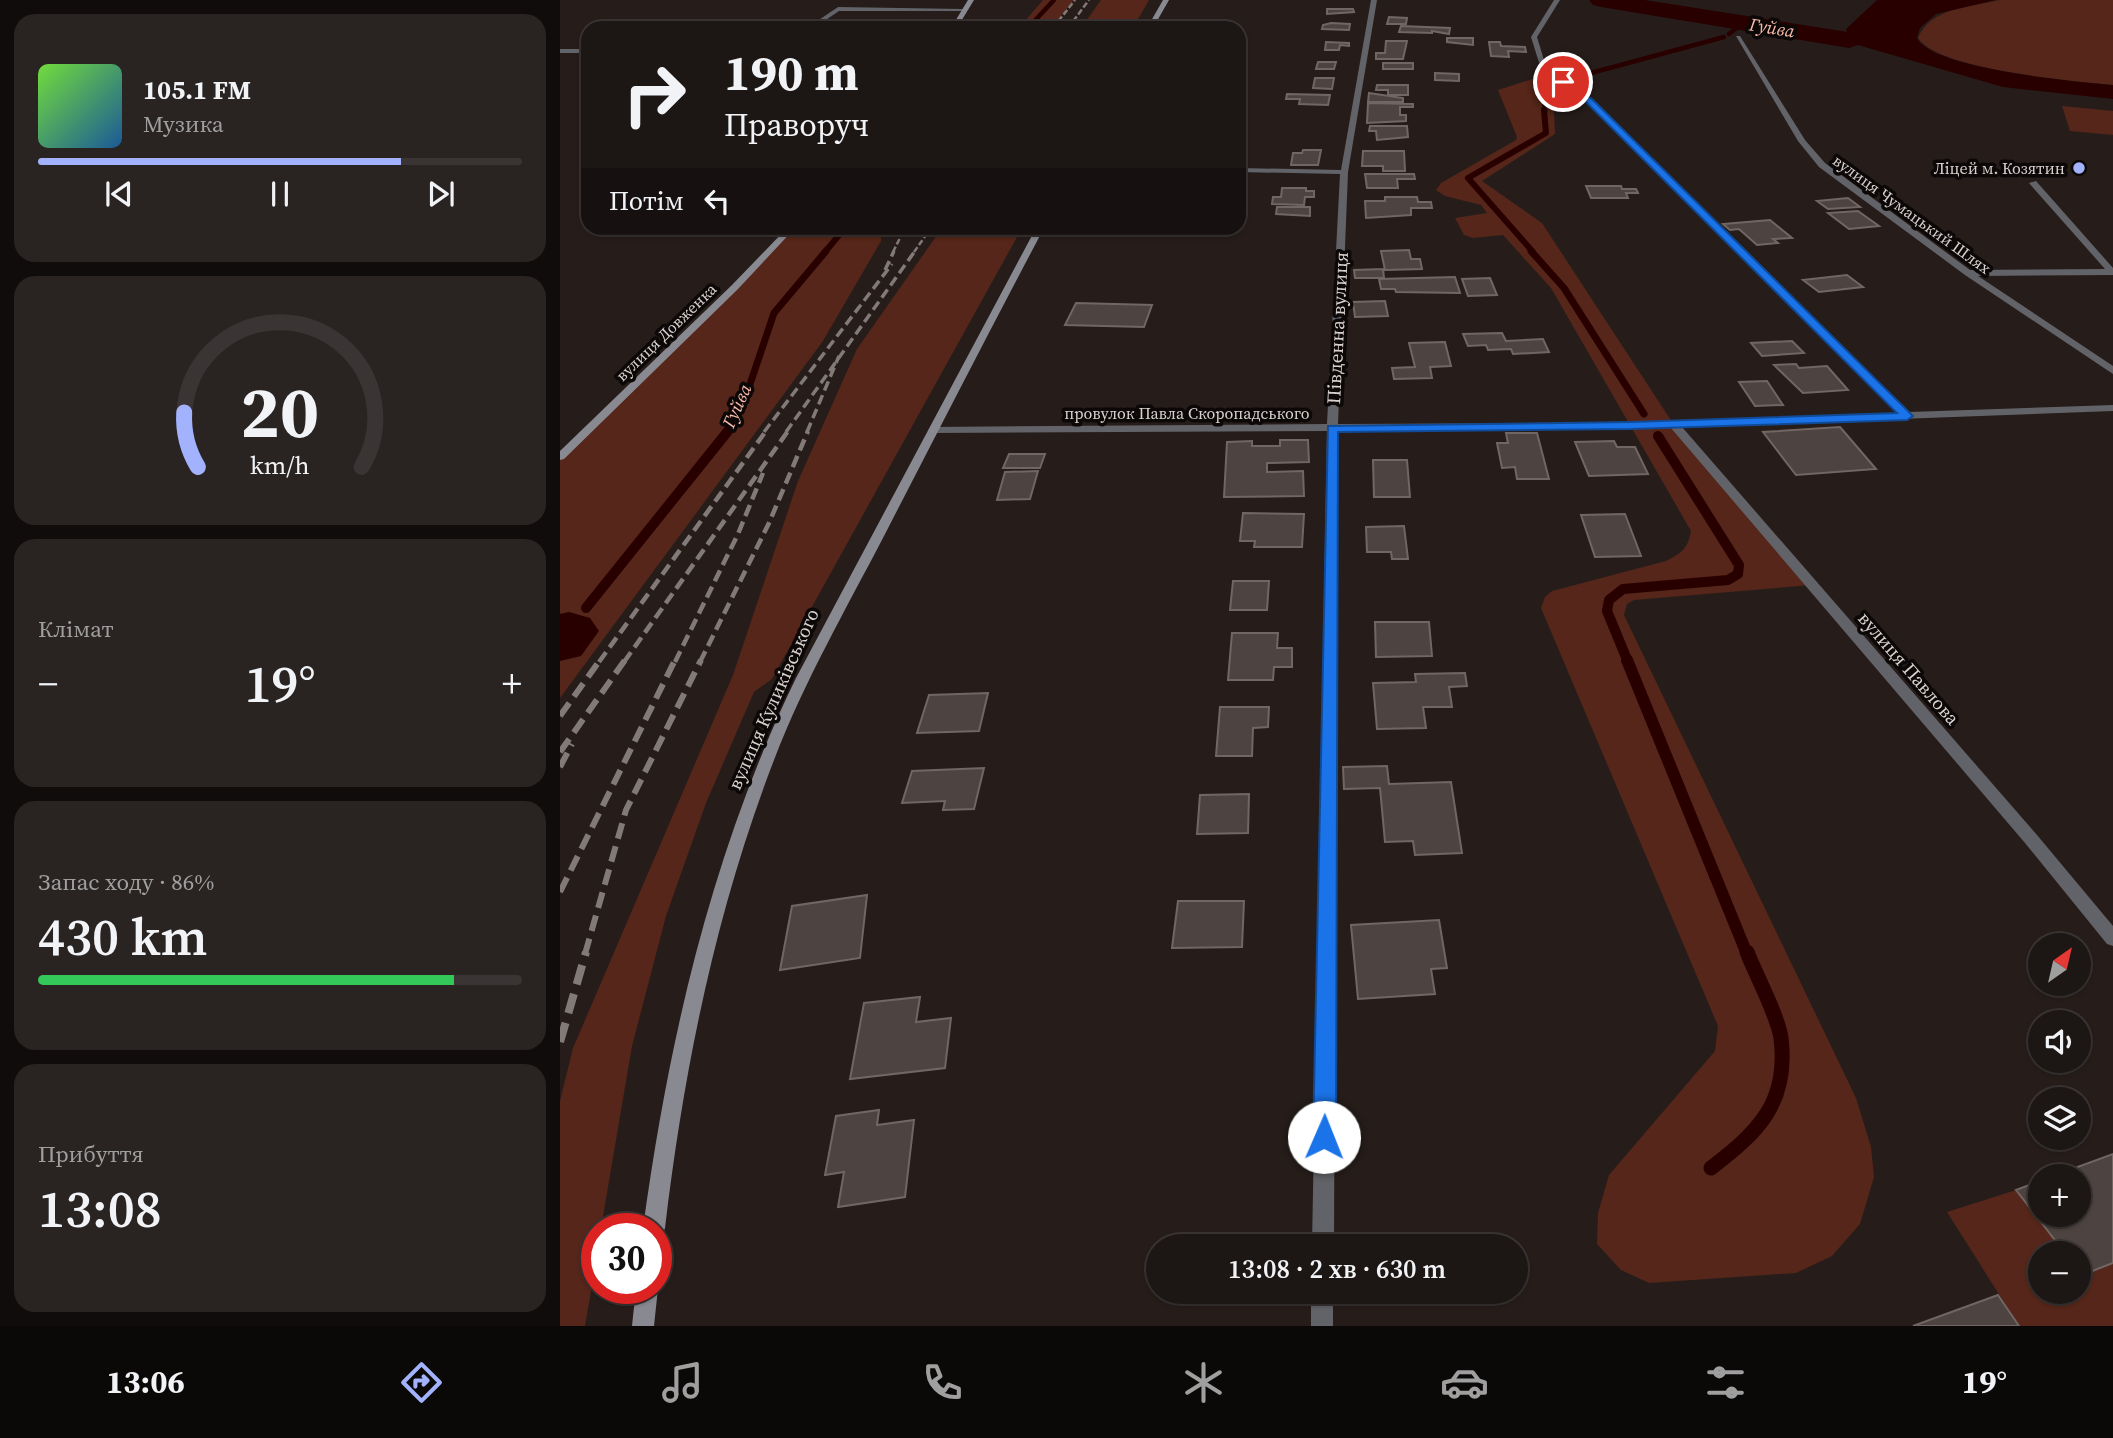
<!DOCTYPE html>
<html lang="uk">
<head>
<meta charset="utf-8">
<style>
	body { margin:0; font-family:"Source Serif 4",serif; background:#292322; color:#f1f3f6; height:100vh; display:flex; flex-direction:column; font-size:26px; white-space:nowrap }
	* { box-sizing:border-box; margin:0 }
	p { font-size:23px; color:#a09fa0 }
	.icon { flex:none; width:38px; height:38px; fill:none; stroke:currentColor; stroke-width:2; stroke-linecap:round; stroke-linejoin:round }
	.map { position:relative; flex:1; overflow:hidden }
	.sheet { display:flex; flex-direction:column; gap:14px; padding:14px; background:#0f0c0b; width:560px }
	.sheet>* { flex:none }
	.banner { position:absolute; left:21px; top:21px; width:665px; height:214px; border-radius:21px; box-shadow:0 2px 5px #0004,0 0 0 2px #3a3534; background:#1c1614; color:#f1f3f6; overflow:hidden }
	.needle { width:46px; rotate:34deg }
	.buttons { position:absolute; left:1468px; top:933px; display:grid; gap:14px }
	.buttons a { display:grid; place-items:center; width:63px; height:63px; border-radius:50%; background:#1c1614; box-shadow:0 2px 5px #0004,0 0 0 2px #3a3534; font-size:35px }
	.speed { position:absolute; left:21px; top:1213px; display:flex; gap:14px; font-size:35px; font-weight:700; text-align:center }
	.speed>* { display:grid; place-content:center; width:91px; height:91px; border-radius:50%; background:#1c1614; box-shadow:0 2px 5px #0004,0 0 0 2px #3a3534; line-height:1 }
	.speed .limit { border:10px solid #d22; background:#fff; color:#111 }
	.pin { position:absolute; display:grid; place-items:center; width:60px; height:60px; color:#fff; margin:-30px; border:4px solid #fff; border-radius:50%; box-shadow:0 2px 7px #0007 }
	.me { position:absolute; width:77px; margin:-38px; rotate:1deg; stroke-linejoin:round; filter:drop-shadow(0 0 5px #0008) }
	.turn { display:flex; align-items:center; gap:24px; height:147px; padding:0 28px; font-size:32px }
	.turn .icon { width:91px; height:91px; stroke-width:2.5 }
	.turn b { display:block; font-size:49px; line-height:60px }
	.then { display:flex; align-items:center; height:66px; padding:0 28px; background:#0003; gap:14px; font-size:26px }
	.big { font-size:52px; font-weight:600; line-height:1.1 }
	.sheet .tile { flex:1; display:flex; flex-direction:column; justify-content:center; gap:10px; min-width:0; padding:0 24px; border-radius:21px; background:#292322 }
	.sheet .dial { align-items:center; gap:0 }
	.dial svg { height:182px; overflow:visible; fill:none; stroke:#3a3534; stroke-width:7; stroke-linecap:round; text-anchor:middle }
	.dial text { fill:#f1f3f6; stroke:none }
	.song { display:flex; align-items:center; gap:21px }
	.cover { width:84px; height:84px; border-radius:10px; background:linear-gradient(135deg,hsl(100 70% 55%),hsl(210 70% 35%)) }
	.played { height:7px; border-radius:4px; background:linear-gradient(90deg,#a2b2fd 75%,#3a3534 75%) }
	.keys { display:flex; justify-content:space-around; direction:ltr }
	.heat { display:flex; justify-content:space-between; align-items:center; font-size:38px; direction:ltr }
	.charge { height:10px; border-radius:5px; background:linear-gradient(90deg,#34c759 86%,#3a3534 0) }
	.trip { position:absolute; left:586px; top:1234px; width:382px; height:70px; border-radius:35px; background:#1c1614; box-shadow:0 2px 5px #0004,0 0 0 2px #3a3534; font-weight:600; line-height:70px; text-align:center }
	.tab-bar { display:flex; height:112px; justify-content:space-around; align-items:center; background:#0b0908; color:#a09fa0 }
	.tab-bar .icon { width:49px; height:49px }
	.tab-bar .active { color:#a2b2fd }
	.tab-bar b { font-size:32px; color:#f1f3f6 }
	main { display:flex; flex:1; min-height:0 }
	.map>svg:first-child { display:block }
	.green { fill:#552619 }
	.water { fill:#280000 }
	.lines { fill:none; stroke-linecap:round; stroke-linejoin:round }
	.stream-far5 { stroke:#280000; stroke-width:4.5 }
	.stream-far4 { stroke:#280000; stroke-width:6 }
	.stream-far3 { stroke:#280000; stroke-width:7 }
	.stream-far2 { stroke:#280000; stroke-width:10 }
	.stream-far1 { stroke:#280000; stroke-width:12 }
	.stream { stroke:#280000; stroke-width:15 }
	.river { fill:#280000; fill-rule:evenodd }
	.building { fill:#4d4340; stroke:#726663; stroke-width:2 }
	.street { fill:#626368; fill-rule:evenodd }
	.secondary { fill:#898a91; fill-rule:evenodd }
	.rail-far4 { stroke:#827a78; stroke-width:2.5; stroke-dasharray:6 2.5; stroke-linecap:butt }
	.rail-far3 { stroke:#827a78; stroke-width:3.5; stroke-dasharray:10 5; stroke-linecap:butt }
	.rail-far2 { stroke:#827a78; stroke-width:4.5; stroke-dasharray:12 6; stroke-linecap:butt }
	.rail-far1 { stroke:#827a78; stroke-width:6; stroke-dasharray:16 8; stroke-linecap:butt }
	.rail { stroke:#827a78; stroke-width:8; stroke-dasharray:20 10; stroke-linecap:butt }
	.route { fill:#1a73e8; stroke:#114b97; stroke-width:2 }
	.poi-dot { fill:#a2b2fd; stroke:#0c0807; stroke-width:2.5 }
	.labels { text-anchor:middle; stroke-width:7; stroke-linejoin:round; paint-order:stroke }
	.far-poi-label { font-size:16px; fill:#d8d1d0; stroke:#0c0807; text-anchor:end }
	.far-street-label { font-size:16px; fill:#d8d1d0; stroke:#0c0807 }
	.far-water-label { font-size:18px; font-style:italic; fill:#f9bba9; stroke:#0c0807 }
	.street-label { font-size:19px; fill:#d8d1d0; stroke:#0c0807 }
</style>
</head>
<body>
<main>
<section class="sheet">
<div class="tile">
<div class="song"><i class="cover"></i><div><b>105.1 FM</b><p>Музика</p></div></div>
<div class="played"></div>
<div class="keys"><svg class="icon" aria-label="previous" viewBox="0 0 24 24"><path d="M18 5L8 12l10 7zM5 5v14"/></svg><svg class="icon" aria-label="pause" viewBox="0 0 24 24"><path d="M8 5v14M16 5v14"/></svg><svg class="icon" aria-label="next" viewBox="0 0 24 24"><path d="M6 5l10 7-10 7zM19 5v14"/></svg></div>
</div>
<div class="tile dial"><svg viewBox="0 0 100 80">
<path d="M14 69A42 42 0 1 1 86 69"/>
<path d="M14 69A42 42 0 0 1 8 45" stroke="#a2b2fd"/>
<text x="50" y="56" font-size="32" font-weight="700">20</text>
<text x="50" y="72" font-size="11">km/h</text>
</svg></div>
<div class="tile"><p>Клімат</p>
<div class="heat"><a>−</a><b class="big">19°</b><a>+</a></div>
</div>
<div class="tile"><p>Запас ходу · 86%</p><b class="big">430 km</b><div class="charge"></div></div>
<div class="tile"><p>Прибуття</p><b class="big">13:08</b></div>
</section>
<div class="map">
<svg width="1553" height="1326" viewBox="0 0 1553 1326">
	<rect width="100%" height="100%" fill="#261d1a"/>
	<!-- green -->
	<path class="green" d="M483,0H514L491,28H459Z
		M541,0H589L573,28H521Z
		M1440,0H1553V85C1515,81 1378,70 1358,38C1370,8 1411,6 1440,0Z
		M988,74L1008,86L993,90L995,134L922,181L982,223L1114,425L1252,585L1074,600L1067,604L1064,615L1296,1098L1311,1147L1314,1177L1300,1224L1272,1256L1236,1273L1089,1283L1061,1270L1037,1244L1038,1213L1049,1175L1155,1051L1158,1026L981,608L985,597L992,591L1106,561C1122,553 1128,548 1131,531L991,288L943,235L913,238L904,235L895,218L927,213L921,205L885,196L876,190L881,183L956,140L957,137L938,90Z
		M1502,106L1553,111V135L1510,131Z
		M231,228H321V241L263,341L0,698V457L175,287Z
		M382,228H462L212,679L194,692L146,803L106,916L72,1046L41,1228H37V1257L25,1326H0V1101L13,1048L173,675L238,481L297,349Z
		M1456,1190L1505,1253H1480V1292H1519V1272L1522,1275L1553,1263V1326H1459L1387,1212Z"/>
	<!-- water -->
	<path class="water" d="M1317,0H1436L1376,14L1360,28L1357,38C1372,69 1518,82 1553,85V99L1443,87L1291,43L1286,29Z"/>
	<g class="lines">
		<!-- stream-far5 -->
		<path class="stream-far5" d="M468,28L494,0
			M1169,34L1182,24
			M1009,79L1164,37
			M985,111L983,89L991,83"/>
		<!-- stream-far4 -->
		<path class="stream-far4" d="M265,252L285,228
			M973,252L908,178L986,133L984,110"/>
		<!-- stream-far3 -->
		<path class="stream-far3" d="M971,251L1004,288L1084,414
			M166,432L184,402L214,313L266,251"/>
		<!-- stream-far2 -->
		<path class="stream-far2" d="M26,608L168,431
			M1068,662L1047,611L1049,600L1063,589L1168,580L1178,574L1179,565L1098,436"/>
		<!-- stream-far1 -->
		<path class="stream-far1" d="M1067,660L1187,954"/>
		<!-- stream -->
		<path class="stream" d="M1151,1168C1198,1132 1229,1103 1221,1038C1218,1016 1196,975 1187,952"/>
		<!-- river -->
		<path class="river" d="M1029,0H1085L1288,32L1352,0H1386L1382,5L1321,37L1289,48L1041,7L1033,5Z
			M9,612L30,618L39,631L21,656L0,661V614Z"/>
	</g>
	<!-- building -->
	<path class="building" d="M767,9H793L794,12L767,14Z
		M829,17L847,18L846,24H827Z
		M790,24L789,30L762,29L763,25L771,23Z
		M841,26L890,28L889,34L872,31V33L839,32Z
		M887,38H913V45L887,42Z
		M826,41H847L843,59H816V53H825Z
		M766,42L789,43V46L780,45L779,50H765Z
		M929,42H940L941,46L965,47L966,52L948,51L949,57L931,56Z
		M758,62H776L774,69H756Z
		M823,63H853V69H823Z
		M875,73L899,74V81L875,80Z
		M755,78H774L772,89L753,88Z
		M817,85H848V95H828V90H816Z
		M809,93L843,98V102H808Z
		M727,94L770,95L768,105L739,104L740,99H726Z
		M808,103L853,104V107H840V115H846V121L807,123Z
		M810,126H847L848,137L817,140L816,131H809Z
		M743,150H761L758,165H731L733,153H742Z
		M803,151H844L845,171H823V166H802Z
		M805,174H854L855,179H837L838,188H807Z
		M1026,186H1061L1062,189H1076L1078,193H1066L1068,198H1031Z
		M722,188H746V191H754V197H745L744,205L712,204L713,197H721Z
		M825,197H857L858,202H871L872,208H851V215L806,218L805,201H825Z
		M1288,198L1300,207L1268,209L1257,201Z
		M717,207H750V216L716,214Z
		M1298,211L1319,226L1289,229L1268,213Z
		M1210,220L1232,238L1213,239L1218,243L1197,245L1179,229L1170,230L1163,224Z
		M849,250L851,259H860L862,269L825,270L821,251Z
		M823,269L824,278H795L794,270Z
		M1287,275L1303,287L1259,292L1243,280Z
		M895,277L900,293L836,292L835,289H821L819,279Z
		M930,278L937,295L908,296L902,279Z
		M825,301L828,316L795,317L793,302Z
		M516,303L592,305L584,327L505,325Z
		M942,333L946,341L983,339L989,352L953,354L951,349L928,350L926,345L908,346L903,334Z
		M1232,341L1244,353L1202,356L1191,343Z
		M885,342L891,366L870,367L872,378L834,379L832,368L855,367L849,343Z
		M1236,364L1239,368L1267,366L1288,390L1243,393L1214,365Z
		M1207,381L1223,405L1195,406L1179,382Z
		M1280,427L1316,469L1236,475L1203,432Z
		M946,433H977L989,479H957L955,467L942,468L937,443H948Z
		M720,440H748L749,462L707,463V472L743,471L744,496L664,497L667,442L692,441V446H720Z
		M1054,441L1057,447H1075L1088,474L1029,476L1015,442Z
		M449,454H485L480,468H443Z
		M813,460H847L850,497H814Z
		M478,471L470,499L437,500L445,472Z
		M683,513L744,514L742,547H694L695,541H680Z
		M1065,514L1081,556L1035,557L1021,515Z
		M844,526L848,559H832L831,552H807L806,527Z
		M673,581H709L707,610H670Z
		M815,622H869L872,656L816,657Z
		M672,633H718L717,648H732V667H714L713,680H668Z
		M905,673L907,686L889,687L892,707H863L866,728L817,729L813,683L856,682L855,674Z
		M428,693L419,731L357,733L369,695Z
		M660,707H709L708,727L693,728L692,756H656Z
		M827,766L829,784L891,782L902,853L855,855L853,841L825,842L820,788L784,789L783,767Z
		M424,768L414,809L383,810L385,801L342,803L352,771Z
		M689,794L688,833L637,834L640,795Z
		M307,895L300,958L220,970L232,906Z
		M618,901H684L682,947L612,948Z
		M879,920L887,968L871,969L875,994L798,999L791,925Z
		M360,997L356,1022L391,1018L385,1068L290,1079L304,1003Z
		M319,1110L317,1125L354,1120L345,1197L278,1207L284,1172L265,1175L276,1116Z
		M1553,1154V1263L1522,1275L1519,1253H1505L1456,1190L1480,1181V1214H1519V1176H1493Z
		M1438,1295L1459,1326H1353Z"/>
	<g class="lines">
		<!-- street -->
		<path class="street" d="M811,0H817L788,172L778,424L1071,423L1338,413L1027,102L982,72L971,37L994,0H1000L977,37L987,70L1031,100L1349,412L1553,405V411L1122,427L1477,835L1553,926V946L1547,944L1465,843L1111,428L777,431L774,1246H752L767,431L373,433L368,430L373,427L767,424L780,174L679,172V168L781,170Z
			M278,7L403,9L406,11H279L254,28H247Z
			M1176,36H1180L1245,140L1265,163L1410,270L1545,269L1469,183L1476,181L1553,268V275L1418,276L1553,366V374L1405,275L1259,167L1238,141Z
			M0,49H28V53H0Z
			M751,1292H773V1326H751Z"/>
		<!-- secondary -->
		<path class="secondary" d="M408,0H414L397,28H391Z
			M603,0H609L593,28H587Z
			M227,228H235L178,289L4,459L0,460V451L172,285Z
			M476,228H484C430,330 377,433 324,536C286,609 244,682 214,760C156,910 124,1068 105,1228L102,1236L96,1238V1228H83C109,1038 152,851 236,678Z
			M96,1284L98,1288L94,1326H72L76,1288H96Z"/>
		<!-- rail-far4 -->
		<path class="rail-far4" d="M493,28L515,0
			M508,28L529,0
			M333,252L345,228
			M354,252L371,228"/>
		<!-- rail-far3 -->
		<path class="rail-far3" d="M325,270L334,251
			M204,432L332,264
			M226,432L355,251
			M247,432L279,356"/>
		<!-- rail-far2 -->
		<path class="rail-far2" d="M39,662L206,431
			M64,662L228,431
			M115,662L178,534L203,473
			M140,662L209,523L248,431"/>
		<!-- rail-far1 -->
		<path class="rail-far1" d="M0,716L40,660
			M0,752L65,660
			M0,767L12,744
			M0,892L115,660
			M25,954L66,810L141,660"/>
		<!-- rail -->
		<path class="rail" d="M0,1042L26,952"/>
	</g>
	<!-- route -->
	<path class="route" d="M1000,81H1005L1032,99L1353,416L1347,420L1071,429L778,432L776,1137L772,1145L764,1148L756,1145L753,1137L768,426L1071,422L1337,413L1026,102Z"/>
	<!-- markers -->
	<circle class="poi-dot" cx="1519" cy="168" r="7"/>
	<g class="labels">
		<!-- far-poi labels -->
		<g class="far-poi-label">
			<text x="1505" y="174">Ліцей м. Козятин</text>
		</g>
		<!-- far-street labels -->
		<g class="far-street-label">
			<text transform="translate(1352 214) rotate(36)" y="6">вулиця Чумацький Шлях</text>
			<text transform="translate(106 332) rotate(-44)" y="6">вулиця Довженка</text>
			<text x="627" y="419">провулок Павла Скоропадського</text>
		</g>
		<!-- far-water labels -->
		<g class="far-water-label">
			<text transform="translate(1212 28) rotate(9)" y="6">Гуйва</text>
			<text transform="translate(177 406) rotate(-66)" y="6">Гуйва</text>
		</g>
		<!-- street labels -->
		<g class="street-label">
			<text transform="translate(777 328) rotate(-87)" y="7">Південна вулиця</text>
			<text transform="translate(1349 668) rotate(49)" y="7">вулиця Павлова</text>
			<text transform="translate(213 699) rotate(-66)" y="7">вулиця Куликівського</text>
		</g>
	</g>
</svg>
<div class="buttons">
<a><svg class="needle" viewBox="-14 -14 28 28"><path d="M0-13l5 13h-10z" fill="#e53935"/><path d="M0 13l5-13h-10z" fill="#a09fa0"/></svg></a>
<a><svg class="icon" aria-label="sound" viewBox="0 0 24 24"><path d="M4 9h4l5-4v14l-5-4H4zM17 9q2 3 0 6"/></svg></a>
<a><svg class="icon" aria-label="layers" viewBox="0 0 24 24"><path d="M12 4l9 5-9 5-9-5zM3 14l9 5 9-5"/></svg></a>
<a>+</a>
<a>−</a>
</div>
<div class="speed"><div class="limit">30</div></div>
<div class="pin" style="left:1003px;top:82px;background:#d93025"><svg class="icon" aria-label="arrive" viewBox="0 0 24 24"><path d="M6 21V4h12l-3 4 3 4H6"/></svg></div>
<svg class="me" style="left:764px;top:1137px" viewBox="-20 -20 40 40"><circle r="19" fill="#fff"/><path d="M0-13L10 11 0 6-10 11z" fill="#1a73e8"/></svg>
<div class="trip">13:08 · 2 хв · 630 m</div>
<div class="banner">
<div class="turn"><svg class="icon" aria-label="right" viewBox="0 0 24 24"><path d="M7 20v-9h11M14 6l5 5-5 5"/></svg><div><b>190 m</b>Праворуч</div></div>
<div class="then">Потім<svg class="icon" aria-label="left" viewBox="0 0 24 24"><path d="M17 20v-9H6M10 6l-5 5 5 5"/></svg></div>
</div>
</div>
</main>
<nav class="tab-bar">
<b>13:06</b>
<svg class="icon active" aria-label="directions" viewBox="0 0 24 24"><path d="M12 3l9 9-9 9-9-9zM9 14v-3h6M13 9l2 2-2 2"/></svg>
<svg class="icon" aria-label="music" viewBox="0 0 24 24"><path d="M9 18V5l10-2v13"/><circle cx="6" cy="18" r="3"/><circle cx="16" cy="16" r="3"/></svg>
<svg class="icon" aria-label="phone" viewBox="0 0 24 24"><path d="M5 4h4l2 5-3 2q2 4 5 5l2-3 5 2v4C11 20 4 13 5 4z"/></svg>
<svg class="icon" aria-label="climate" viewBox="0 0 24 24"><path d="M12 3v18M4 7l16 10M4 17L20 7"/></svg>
<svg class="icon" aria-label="car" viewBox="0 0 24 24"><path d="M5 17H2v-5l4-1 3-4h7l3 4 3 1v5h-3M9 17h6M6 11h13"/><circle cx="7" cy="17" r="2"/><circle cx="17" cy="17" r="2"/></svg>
<svg class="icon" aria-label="filters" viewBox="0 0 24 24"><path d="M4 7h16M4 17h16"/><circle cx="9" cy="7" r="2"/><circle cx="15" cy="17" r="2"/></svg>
<b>19°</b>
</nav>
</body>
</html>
